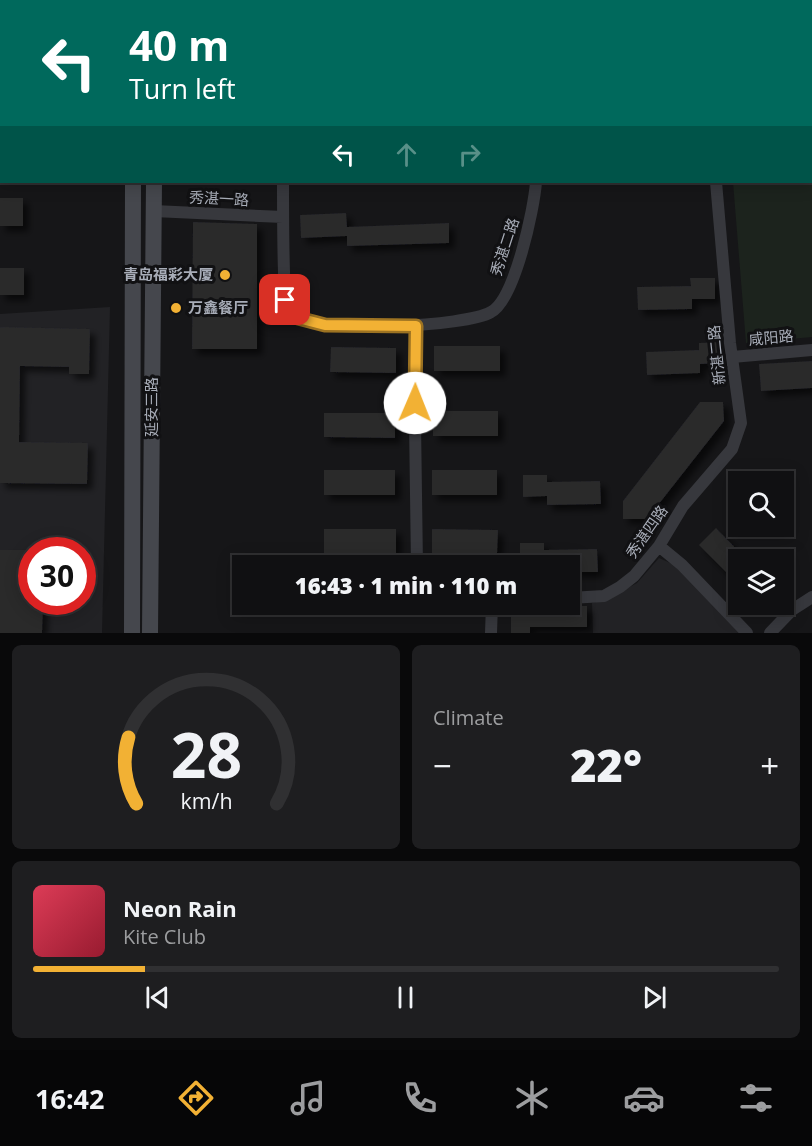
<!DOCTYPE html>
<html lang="en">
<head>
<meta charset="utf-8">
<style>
	body { margin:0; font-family:"Open Sans","Noto Sans SC",sans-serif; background:#1e1e20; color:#f1f3f6; height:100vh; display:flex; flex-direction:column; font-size:22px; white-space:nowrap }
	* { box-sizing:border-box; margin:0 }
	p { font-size:20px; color:#9c9d9f }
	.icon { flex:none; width:33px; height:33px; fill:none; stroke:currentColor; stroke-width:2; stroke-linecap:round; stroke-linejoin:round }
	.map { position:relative; height:633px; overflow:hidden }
	.panel { display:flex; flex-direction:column; gap:12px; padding:12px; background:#09090a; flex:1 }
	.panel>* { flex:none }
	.banner { position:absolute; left:0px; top:0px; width:813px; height:183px; box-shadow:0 3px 15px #0003,0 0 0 2px #303032; background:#00695c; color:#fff; overflow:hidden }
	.controls { position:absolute; left:728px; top:471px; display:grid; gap:12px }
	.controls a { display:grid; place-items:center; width:66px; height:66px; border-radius:0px; background:#101012; box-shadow:0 3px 15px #0003,0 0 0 2px #303032; font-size:30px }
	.speed { position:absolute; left:18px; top:537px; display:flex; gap:12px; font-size:30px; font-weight:700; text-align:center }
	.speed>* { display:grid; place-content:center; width:78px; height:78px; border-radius:50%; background:#101012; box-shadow:0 3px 15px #0003,0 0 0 2px #303032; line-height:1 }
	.speed .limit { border:9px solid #d22; background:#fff; color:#111 }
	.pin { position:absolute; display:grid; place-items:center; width:51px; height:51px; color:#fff; margin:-26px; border-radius:12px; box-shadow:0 3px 9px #0006 }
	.me { position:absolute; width:66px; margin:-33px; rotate:1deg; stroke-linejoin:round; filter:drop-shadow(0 0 4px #0008) }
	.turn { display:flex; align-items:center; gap:21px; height:126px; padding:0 30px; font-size:27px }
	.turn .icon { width:78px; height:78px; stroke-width:2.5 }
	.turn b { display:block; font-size:42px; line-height:51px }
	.lanes { display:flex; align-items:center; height:57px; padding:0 30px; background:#0003; justify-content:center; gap:30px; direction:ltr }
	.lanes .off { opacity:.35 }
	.big { font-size:45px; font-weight:800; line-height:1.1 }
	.panel .tile { flex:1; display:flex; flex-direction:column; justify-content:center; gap:9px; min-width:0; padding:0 21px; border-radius:9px; background:#1e1e20 }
	.panel .dial { align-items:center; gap:0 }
	.dial svg { height:156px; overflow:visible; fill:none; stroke:#303032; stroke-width:7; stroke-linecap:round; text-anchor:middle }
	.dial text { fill:#f1f3f6; stroke:none }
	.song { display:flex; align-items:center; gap:18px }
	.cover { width:72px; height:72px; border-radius:9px; background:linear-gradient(135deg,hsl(350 70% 55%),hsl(350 70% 35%)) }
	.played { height:6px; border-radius:3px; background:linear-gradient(90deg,#f2b134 15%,#303032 15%) }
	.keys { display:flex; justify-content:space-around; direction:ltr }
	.heat { display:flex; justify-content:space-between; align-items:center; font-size:33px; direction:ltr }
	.panel .tiles { flex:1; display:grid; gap:12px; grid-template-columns:1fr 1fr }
	.tile:last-child { grid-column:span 2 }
	.trip { position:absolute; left:232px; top:555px; width:348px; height:60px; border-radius:0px; background:#101012; box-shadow:0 3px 15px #0003,0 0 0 2px #303032; font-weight:800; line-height:60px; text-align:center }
	.tab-bar { display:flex; height:96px; justify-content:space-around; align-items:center; background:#060607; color:#9c9d9f }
	.tab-bar .icon { width:42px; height:42px }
	.tab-bar .current { color:#f2b134 }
	.tab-bar b { font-size:27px; color:#f1f3f6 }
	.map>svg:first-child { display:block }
	.built { fill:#222225; fill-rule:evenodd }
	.green { fill:#1c231d }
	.building { fill:#29292c; filter:url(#shadow) }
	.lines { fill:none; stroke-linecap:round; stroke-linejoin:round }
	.minor { stroke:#37383d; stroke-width:12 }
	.secondary { stroke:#45474d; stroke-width:16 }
	.route-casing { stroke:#9d7322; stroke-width:15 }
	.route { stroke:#f2b134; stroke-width:10 }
	.poi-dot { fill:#f2b134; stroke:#111113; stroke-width:2 }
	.labels { text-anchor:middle; stroke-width:6; stroke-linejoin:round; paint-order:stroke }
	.street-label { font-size:15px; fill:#a8adb8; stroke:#111113 }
	.poi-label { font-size:15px; font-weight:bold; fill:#a8adb8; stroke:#111113; text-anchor:end }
</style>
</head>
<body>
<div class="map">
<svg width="812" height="633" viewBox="0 0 812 633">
	<defs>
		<filter id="shadow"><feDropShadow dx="5.5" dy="5.5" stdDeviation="3" flood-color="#0009"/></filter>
	</defs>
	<rect width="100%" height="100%" fill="#161618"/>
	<!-- built -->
	<path class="built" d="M110,307L102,633H0V314ZM32,550H82V602H32Z
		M659,558L675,565L740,633H593L592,603L607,599L637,583Z"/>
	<!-- green -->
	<path class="green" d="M718,0H812V337L746,343L733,182H812V2Z"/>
	<!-- building -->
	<path class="building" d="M0,198H23V226H0Z
		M346,213L347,227L449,223V243L347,246V236L301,238L300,215Z
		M193,222L257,224V349H192Z
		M0,268H24V295H0Z
		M690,278H715V299H692V309L638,310L637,287L691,286Z
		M0,327L90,329L89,374H69V367L20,366L19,442L88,443L87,484L0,483Z
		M722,342L724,363L700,364V373L647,375L646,352L699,350V343Z
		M434,346H500V371H434Z
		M331,347L396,348V373L330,372Z
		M812,361V388L761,391L759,364Z
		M700,402H723L724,421L647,519H623V501Z
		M433,411H498V436H433Z
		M324,413H395V438L324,437Z
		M324,470H395V495H324Z
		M432,470H497V495H432Z
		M523,475H547V482L600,481L601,504L547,505V496L523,497Z
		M716,528L747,560H738V584L699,545Z
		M324,529H396V554H324Z
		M432,529L498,530L497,554H432Z
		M520,543H544V550L597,549L598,572H570V566L520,564Z
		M0,550H32V602H43L42,633H0Z
		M530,606H587V627H530V633H511V617H530Z"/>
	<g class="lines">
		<!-- minor -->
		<path class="minor" d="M434,0V2
			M701,0V2
			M15,2L16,0
			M285,2V0
			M0,45L2,40
			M283,182C283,212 283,242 284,272C284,280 282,292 285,300C286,304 294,315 298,318C322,333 466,327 491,312C515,299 534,209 536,182
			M154,211L283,217
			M416,326L415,422L417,566
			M732,357L812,350
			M659,546L682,565L747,633
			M570,598L604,596L620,587L634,576L659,546L683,506L732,449L741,423L730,343L716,182
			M491,633L492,604
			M770,633L792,610L812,597"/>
		<!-- secondary -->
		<path class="secondary" d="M125,0L126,2
			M153,0V2
			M132,633L133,182
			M150,633L154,182"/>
	</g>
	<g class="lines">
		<defs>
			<path id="route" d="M285,300L298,318L325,325L416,326L415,403"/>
		</defs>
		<!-- route casing -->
		<use href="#route" class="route-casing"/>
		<!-- route -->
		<use href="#route" class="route"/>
	</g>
	<!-- markers -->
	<g class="poi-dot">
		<circle cx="225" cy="275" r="6"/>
		<circle cx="176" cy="308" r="6"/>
	</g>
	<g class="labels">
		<!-- street labels -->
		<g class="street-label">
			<text transform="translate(219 199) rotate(3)" y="5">秀湛一路</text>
			<text transform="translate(505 247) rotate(-72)" y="5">秀湛二路</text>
			<text transform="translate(771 338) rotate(-5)" y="5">咸阳路</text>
			<text transform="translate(717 355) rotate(-96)" y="5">新湛二路</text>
			<text transform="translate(152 407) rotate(-90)" y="5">延安三路</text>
			<text transform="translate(647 532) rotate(-55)" y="5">秀湛四路</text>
		</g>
		<!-- poi labels -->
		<g class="poi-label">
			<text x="213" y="280">青岛福彩大厦</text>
			<text x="188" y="313" text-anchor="start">万鑫餐厅</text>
		</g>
	</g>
</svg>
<div class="controls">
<a><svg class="icon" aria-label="search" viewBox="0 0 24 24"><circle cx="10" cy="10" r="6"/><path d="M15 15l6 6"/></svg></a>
<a><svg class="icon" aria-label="layers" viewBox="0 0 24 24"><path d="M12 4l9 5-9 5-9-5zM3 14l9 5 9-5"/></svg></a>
</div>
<div class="speed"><div class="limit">30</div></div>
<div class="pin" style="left:285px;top:300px;background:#d93025"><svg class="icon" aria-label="arrive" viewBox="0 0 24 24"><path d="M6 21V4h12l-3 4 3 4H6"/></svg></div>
<svg class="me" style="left:415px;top:403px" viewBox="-20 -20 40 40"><circle r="19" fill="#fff"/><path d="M0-13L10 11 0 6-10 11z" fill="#f2b134"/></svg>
<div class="trip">16:43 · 1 min · 110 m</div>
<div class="banner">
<div class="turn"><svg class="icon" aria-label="left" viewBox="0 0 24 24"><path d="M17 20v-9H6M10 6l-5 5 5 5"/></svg><div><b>40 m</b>Turn left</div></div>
<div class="lanes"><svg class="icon" aria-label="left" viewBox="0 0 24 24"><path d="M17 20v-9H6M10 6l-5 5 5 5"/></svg><svg class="icon off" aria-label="ahead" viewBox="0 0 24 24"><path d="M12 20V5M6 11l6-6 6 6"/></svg><svg class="icon off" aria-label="right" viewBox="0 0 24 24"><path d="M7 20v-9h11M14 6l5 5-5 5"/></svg></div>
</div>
</div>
<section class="panel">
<div class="tiles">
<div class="tile dial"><svg viewBox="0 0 100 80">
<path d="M14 69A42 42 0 1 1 86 69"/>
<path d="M14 69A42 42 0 0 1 10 35" stroke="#f2b134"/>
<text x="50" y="56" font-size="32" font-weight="700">28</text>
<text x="50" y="72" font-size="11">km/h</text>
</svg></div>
<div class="tile"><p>Climate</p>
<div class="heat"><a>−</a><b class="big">22°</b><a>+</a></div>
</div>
<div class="tile">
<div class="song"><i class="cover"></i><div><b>Neon Rain</b><p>Kite Club</p></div></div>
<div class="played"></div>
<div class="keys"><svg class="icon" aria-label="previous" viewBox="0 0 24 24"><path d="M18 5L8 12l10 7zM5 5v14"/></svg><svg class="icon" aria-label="pause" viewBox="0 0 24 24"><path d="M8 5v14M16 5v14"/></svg><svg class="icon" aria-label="next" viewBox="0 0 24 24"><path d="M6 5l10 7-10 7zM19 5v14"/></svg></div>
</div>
</div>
</section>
<nav class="tab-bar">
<b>16:42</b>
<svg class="icon current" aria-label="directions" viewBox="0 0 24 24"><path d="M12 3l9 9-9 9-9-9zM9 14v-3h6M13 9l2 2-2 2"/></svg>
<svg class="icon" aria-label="music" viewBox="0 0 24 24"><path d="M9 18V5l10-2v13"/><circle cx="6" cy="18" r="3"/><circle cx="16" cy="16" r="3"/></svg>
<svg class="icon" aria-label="phone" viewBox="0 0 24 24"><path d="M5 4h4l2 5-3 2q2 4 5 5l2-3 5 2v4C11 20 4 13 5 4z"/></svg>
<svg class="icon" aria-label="climate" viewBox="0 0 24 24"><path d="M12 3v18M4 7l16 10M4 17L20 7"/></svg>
<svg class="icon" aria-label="car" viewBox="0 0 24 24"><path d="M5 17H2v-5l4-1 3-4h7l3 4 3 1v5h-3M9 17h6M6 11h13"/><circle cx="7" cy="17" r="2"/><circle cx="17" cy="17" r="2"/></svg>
<svg class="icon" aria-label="filters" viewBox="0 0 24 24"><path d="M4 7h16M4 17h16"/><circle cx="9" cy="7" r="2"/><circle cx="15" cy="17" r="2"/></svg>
</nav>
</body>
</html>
